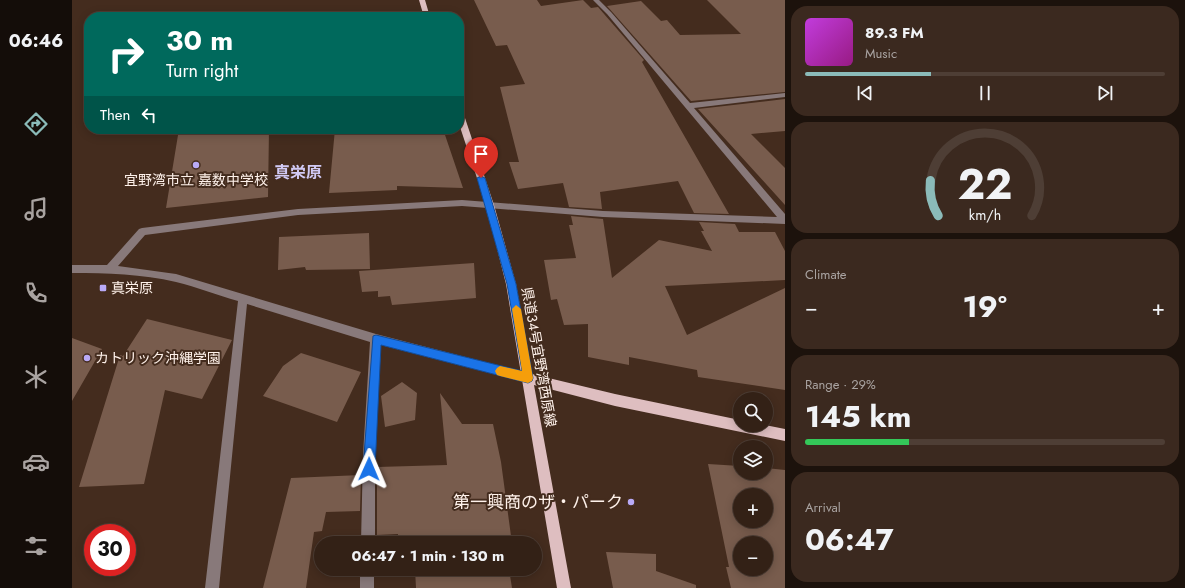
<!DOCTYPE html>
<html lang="en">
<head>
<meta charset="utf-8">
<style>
	body { margin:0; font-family:Jost,"Noto Sans JP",sans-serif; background:#3b291f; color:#f1f3f6; height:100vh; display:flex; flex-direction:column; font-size:15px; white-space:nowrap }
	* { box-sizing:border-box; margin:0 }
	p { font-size:13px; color:#a9a3a1 }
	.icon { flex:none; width:22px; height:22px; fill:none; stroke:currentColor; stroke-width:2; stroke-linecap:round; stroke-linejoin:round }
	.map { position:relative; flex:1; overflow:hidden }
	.sheet { display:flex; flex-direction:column; gap:6px; padding:6px; background:#1c120c; width:400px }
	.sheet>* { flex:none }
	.top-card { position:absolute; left:12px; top:12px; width:380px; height:122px; border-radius:16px; box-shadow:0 2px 10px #0003,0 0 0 1px #4e3e35; background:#00695c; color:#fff; overflow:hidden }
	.fabs { position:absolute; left:661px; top:392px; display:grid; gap:8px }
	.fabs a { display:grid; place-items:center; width:40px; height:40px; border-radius:50%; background:#332116; box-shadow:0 2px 10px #0003,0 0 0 1px #4e3e35; font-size:20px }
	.speed { position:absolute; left:12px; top:524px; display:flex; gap:8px; font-size:20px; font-weight:700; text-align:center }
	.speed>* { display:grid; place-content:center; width:52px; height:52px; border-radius:50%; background:#332116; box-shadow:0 2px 10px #0003,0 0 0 1px #4e3e35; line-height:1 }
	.speed .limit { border:6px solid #d22; background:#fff; color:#111 }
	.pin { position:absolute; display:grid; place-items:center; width:34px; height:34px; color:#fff; margin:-41px -17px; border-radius:50% 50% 50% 0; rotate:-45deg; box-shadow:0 0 4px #0007 }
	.pin .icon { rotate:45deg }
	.me { position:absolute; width:44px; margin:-22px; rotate:1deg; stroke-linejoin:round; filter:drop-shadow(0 0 3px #0008) }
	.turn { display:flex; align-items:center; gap:14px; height:84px; padding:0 16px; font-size:18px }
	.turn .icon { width:52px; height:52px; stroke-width:2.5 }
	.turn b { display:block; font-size:28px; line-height:34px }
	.then { display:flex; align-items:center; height:38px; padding:0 16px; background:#0003; gap:8px; font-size:15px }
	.big { font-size:30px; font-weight:700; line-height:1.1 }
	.sheet .widget { flex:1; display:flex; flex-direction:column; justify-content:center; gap:6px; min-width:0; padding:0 14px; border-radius:16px; background:#3b291f }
	.sheet .dial { align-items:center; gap:0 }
	.dial svg { height:104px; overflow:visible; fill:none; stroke:#4e3e35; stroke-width:7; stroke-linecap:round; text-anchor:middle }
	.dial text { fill:#f1f3f6; stroke:none }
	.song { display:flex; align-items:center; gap:12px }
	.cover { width:48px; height:48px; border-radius:6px; background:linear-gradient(135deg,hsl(290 70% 55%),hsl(310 70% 35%)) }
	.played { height:4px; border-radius:2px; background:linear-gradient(90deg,#8bbbb9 35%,#4e3e35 35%) }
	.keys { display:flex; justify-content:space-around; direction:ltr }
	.heat { display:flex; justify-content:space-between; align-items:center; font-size:22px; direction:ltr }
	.charge { height:6px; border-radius:3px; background:linear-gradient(90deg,#34c759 29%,#4e3e35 0) }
	.trip { position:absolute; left:242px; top:536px; width:228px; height:40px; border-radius:20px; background:#332116; box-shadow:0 2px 10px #0003,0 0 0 1px #4e3e35; font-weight:700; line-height:40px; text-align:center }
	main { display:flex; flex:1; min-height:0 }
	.menu { display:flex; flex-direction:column; width:72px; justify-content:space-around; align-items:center; background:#140d09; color:#a9a3a1 }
	.menu .icon { width:28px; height:28px }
	.menu .selected { color:#8bbbb9 }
	.menu b { font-size:18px; color:#f1f3f6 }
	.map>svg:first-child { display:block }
	.building { fill:#785c4d; fill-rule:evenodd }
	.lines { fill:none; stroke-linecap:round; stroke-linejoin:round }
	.minor { fill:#88797a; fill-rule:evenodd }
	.major { fill:#debec0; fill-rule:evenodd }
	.route { fill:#1a73e8; stroke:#114b97 }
	.slow { fill:#f59e0b }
	.poi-dot { fill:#b9aaf7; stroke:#442c1e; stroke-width:1.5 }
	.labels { text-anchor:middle; stroke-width:4; stroke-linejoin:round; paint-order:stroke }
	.poi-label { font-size:14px; fill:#fef1ea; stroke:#442c1e; text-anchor:start }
	.street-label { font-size:14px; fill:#fef1ea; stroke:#442c1e }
	.quarter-label { font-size:16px; font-weight:bold; fill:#d1caf5; stroke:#442c1e }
	.near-poi-label { font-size:17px; fill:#fef1ea; stroke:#442c1e; text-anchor:end }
</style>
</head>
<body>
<main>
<nav class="menu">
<b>06:46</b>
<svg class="icon selected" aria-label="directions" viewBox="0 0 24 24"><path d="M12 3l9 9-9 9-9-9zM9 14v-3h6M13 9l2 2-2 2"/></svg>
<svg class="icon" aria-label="music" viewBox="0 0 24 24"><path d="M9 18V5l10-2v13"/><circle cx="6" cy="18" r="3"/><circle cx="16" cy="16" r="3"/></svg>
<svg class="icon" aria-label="phone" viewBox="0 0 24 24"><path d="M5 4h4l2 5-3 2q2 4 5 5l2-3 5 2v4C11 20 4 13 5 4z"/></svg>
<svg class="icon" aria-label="climate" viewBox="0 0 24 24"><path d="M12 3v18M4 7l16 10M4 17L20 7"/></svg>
<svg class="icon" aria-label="car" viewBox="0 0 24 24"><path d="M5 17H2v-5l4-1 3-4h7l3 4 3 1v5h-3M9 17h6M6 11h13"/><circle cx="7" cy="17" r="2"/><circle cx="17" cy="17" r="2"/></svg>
<svg class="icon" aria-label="filters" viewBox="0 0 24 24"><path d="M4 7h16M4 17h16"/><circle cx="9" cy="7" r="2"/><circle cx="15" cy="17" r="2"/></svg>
</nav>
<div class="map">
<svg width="713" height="588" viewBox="0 0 713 588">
	<rect width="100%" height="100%" fill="#442c1e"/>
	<!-- building -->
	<path class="building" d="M402,0H465L469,6L511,0L519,8L526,7L572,60L570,62L657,214L622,213L606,181L528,192L530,209L497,207L491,183L446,189L437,162H447L428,87L453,84L435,45L424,46Z
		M635,0H713V92L619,101L535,6L569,1L589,21L595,20L608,35L669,34Z
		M713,99V131L679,134L713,168V205L626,109Z
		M107,129H197L196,197L94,208Z
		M263,129H371L391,188L325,186V190L257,193Z
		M499,216L531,219L540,278L587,240L640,251L629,231H632L627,222L663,224L667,232H703L713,251V280L593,286L615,335L713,288V390L626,377L625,370L557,357V365L516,357V324L492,325L485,299L479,300L472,260L504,258L497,225H501Z
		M297,233L298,269L234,270L233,267L206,270L207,237Z
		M402,263L404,298L320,305L318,296L306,297V291L290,292L287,271Z
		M75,319L160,340L130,399L93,390L72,484L7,487L48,355L51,356Z
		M0,338L30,349L0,401Z
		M229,353L289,372L265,422L191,396L211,366Z
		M330,382L345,393L343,420L313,427L309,396Z
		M368,393L390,424H421L429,462L439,536L432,537L433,543H326V534L305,535V467L375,465Z
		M636,464L668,466V473H694V468L713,470V588H659L654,567H657ZM668,495H694V521H668ZM668,543H694V569H668Z
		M289,475L288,511L254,512L250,531L242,532L234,588H191L219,478Z
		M534,552L584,554V571L624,585V588H541Z
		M343,569H437L440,588H344Z"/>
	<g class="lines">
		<!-- minor -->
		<path class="minor" d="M521,0H527L539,12L618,103L713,93V97L622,108L713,214V224L531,217L390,206L226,215L73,235L46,266L104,274L304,334L456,373L460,374L462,378L460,382L456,383L309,345L303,454V543H289L291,454L298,342L175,304L147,588H133L166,301C145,295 125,287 104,282C70,274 35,273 0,273V265H35L67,229L70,228L226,209L390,200L531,211L705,217L535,14Z
			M288,569H302V588H288Z"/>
		<!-- major -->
		<path class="major" d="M347,0H353L358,17H352Z
			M387,110L391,112L422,205L444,284L460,374L543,394L668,420V425H693L713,429V441L543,406L462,385L499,588H485L434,284L414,205L387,124Z"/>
	</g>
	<!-- route -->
	<path class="route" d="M409,176L413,178L444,284L461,378L460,381L456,383L309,345L303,469L301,473L297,474L293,473L291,469L301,336L304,335L450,371L435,284L405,178Z"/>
	<!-- slow -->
	<path class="slow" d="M444,305L449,309L461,378L460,381L456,383L428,376L425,375L423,371L425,368L428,366L450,371L440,309Z"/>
	<!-- markers -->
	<g class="poi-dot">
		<circle cx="124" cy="165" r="4"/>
		<rect x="27" y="284" width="8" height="8" rx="2"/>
		<circle cx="15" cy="358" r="4"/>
		<circle cx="559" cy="502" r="4"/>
	</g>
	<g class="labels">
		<!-- poi labels -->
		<g class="poi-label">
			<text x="124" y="185" text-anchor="middle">宜野湾市立 嘉数中学校</text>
			<text x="39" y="293">真栄原</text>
			<text x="23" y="363">カトリック沖縄学園</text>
		</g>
		<!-- street labels -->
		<g class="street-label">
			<text transform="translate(467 357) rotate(80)" y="5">県道34号宜野湾西原線</text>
		</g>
		<!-- quarter labels -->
		<g class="quarter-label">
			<text x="226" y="178">真栄原</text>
		</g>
		<!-- near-poi labels -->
		<g class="near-poi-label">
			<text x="551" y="508">第一興商のザ・パーク</text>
		</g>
	</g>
</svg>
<div class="fabs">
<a><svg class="icon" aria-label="search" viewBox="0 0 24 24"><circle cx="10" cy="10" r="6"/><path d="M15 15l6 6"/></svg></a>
<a><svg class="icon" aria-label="layers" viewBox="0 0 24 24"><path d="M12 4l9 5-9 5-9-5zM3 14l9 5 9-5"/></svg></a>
<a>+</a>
<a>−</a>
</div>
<div class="speed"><div class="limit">30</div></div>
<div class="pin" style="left:409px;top:178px;background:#d93025"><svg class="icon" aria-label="arrive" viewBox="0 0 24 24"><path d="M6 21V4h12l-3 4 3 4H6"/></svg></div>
<svg class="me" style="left:297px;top:469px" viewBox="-20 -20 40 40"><path d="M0-17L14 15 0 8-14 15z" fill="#1a73e8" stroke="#fff" stroke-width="4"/></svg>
<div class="trip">06:47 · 1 min · 130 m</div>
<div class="top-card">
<div class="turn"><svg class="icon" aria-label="right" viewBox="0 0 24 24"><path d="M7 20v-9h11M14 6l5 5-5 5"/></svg><div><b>30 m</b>Turn right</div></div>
<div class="then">Then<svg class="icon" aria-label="left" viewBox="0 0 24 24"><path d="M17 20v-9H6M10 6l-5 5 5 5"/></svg></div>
</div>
</div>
<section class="sheet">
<div class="widget">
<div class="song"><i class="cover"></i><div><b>89.3 FM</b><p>Music</p></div></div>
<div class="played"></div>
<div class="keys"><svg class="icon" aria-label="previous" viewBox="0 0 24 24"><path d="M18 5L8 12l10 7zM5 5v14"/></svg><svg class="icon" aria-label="pause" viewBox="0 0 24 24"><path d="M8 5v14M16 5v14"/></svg><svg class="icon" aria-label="next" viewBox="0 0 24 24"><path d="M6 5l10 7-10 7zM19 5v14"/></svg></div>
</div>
<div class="widget dial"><svg viewBox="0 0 100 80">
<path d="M14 69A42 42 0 1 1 86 69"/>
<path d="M14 69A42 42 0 0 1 8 42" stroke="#8bbbb9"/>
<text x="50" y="56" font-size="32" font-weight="700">22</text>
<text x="50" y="72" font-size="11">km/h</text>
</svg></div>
<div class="widget"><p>Climate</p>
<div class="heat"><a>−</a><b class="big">19°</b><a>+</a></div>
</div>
<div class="widget"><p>Range · 29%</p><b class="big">145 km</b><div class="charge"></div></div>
<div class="widget"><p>Arrival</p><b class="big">06:47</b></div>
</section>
</main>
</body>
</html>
